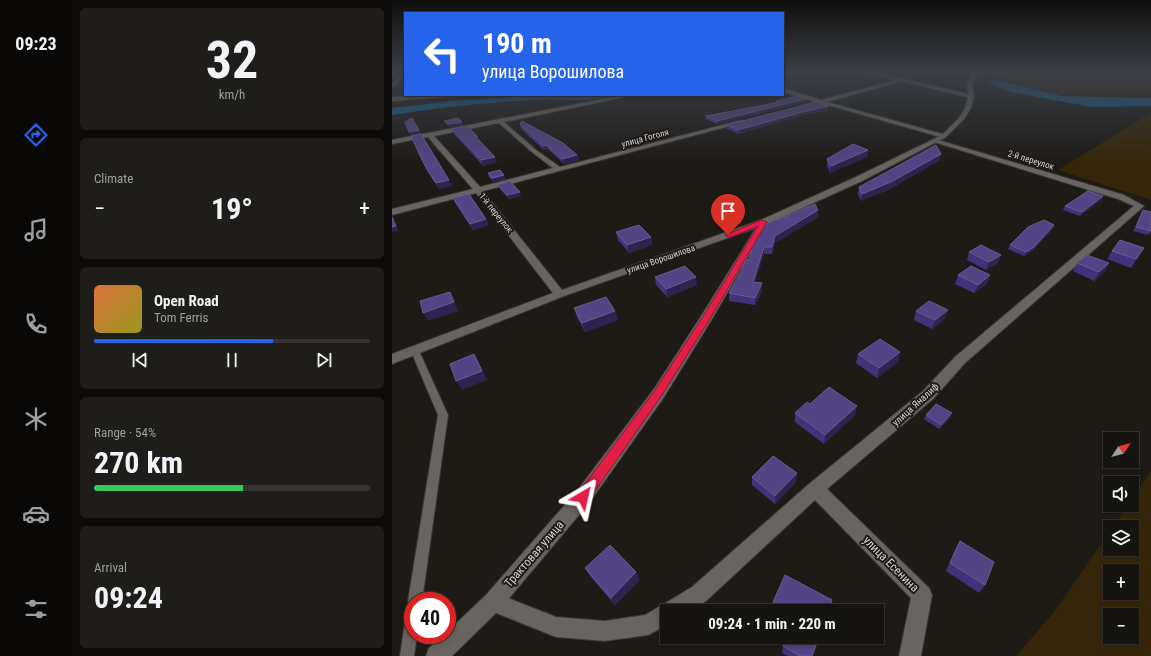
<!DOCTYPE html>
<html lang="en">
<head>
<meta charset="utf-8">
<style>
	body { margin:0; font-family:"Roboto Condensed",sans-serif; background:#1f1d1a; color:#f1f3f6; height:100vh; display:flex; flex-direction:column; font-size:15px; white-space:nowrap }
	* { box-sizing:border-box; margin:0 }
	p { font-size:13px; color:#9e9e9f }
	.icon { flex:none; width:22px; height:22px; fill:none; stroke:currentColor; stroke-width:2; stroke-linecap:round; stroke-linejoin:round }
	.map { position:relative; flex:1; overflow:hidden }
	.side { display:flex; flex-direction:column; gap:8px; padding:8px; background:#0c0b09; width:320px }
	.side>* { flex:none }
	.guide { position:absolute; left:12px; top:12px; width:380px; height:84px; border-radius:0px; box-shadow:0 2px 6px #0003,0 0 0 1px #353331; background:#2563eb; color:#fff; overflow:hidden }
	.needle { width:26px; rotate:55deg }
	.buttons { position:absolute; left:711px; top:432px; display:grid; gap:8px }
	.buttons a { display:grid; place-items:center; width:36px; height:36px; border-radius:0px; background:#161411; box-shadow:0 2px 6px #0003,0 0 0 1px #353331; font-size:20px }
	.speed { position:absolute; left:12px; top:592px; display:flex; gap:8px; font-size:20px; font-weight:700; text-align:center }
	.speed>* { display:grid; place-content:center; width:52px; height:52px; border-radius:50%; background:#161411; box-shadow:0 2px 6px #0003,0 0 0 1px #353331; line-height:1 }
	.speed .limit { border:6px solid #d22; background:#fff; color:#111 }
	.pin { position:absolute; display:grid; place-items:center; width:34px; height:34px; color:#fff; margin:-41px -17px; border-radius:50% 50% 50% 0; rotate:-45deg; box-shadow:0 0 4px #0007 }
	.pin .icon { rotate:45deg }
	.me { position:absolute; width:44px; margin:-22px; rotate:36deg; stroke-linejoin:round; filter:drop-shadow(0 0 3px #0008) }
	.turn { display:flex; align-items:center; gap:14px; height:84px; padding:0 12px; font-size:18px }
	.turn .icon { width:52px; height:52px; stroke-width:2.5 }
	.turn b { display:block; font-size:28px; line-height:34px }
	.big { font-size:30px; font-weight:700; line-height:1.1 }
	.side .tile { flex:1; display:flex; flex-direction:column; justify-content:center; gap:6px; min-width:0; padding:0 14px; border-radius:6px; background:#1f1d1a }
	.side .dial { align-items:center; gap:0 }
	.dial b { font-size:52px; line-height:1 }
	.song { display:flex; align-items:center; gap:12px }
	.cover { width:48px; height:48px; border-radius:6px; background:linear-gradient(135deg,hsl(20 70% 55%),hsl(60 70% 35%)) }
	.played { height:4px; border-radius:2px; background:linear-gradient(90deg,#2563eb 65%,#353331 65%) }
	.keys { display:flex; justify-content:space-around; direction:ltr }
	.heat { display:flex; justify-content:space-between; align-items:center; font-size:22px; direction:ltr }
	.charge { height:6px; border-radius:3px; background:linear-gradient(90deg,#34c759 54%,#353331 0) }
	.trip { position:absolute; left:268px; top:604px; width:224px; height:40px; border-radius:0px; background:#161411; box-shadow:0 2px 6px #0003,0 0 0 1px #353331; font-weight:700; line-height:40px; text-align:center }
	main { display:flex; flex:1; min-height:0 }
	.menu { display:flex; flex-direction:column; width:72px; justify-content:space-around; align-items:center; background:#090807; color:#9e9e9f }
	.menu .icon { width:28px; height:28px }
	.menu .current { color:#2563eb }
	.menu b { font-size:18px; color:#f1f3f6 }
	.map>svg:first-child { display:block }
	.green { fill:#352609; fill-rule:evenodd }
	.water { fill:#105d8b }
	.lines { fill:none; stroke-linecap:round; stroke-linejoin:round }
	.service-casing { stroke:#393734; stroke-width:2 }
	.minor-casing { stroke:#393734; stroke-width:2 }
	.tertiary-casing { stroke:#393734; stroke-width:2 }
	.service { fill:#686560; fill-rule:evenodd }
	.minor { fill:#686560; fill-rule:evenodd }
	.tertiary { fill:#686560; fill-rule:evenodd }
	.wall { fill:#43327b }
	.shaded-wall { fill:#2e224f }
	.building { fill:#534485; stroke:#675a91 }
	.route { fill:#e11d48; stroke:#92132f }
	.labels { text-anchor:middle; stroke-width:4; stroke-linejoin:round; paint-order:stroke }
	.far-street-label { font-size:9px; fill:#d6d4d1; stroke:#1e1b17 }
	.street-label { font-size:10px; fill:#d6d4d1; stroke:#1e1b17 }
	.near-street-label { font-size:12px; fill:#d6d4d1; stroke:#1e1b17 }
</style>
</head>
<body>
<main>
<nav class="menu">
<b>09:23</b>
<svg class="icon current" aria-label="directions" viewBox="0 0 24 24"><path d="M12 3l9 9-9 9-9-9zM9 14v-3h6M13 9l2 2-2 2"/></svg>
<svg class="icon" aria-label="music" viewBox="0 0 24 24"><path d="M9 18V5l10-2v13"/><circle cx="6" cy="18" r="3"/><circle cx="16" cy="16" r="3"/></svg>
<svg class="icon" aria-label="phone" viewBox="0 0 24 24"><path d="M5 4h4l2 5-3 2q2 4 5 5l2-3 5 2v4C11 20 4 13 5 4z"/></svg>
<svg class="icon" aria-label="climate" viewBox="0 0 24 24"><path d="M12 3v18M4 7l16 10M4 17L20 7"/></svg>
<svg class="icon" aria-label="car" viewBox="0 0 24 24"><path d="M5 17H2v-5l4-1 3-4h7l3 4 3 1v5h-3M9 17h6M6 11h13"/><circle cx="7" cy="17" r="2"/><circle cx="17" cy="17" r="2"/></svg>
<svg class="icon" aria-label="filters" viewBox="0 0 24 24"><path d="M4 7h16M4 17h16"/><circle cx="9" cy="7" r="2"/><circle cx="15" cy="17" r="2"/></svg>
</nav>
<section class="side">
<div class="tile dial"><b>32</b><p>km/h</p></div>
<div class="tile"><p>Climate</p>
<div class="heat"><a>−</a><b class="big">19°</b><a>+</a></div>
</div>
<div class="tile">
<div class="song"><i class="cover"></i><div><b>Open Road</b><p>Tom Ferris</p></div></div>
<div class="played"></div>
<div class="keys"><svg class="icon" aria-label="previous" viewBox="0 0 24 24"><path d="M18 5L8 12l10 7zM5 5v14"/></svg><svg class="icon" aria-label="pause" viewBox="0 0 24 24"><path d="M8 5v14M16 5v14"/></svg><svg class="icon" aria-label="next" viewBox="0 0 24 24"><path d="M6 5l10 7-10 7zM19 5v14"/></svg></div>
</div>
<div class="tile"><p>Range · 54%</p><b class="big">270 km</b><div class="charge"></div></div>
<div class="tile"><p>Arrival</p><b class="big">09:24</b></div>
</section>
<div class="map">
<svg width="759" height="656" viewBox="0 0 759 656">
	<rect width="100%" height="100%" fill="#1e1b17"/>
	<!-- green -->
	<path class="green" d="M599,71H759V95C730,95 701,97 672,94C650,92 619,81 598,73Z
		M759,113V200L666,170Z
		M759,471V656H624L662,612L718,531V549H740V527H721L736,505H740V499ZM718,571H740V593H718ZM718,615H740V637H718Z"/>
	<!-- water -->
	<path class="water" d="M601,79L670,96L759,98V106L700,107L619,92L603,86L597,82Z
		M221,95C195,103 171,99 145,100C97,102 48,107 0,115V108L69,100L139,96Z"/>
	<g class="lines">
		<defs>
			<path id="service" d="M13,73V76L0,87V84Z
				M23,348L27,351L56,415L30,601H21V607L18,606L16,601L46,415L19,351Z
				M21,608V635H25L22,656H8L14,615L16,610Z"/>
			<path id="minor" d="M469,71H476L576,94C574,84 577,78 583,71H587L580,83L582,96L579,98L510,81L435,102L554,135V137L552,138L429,103L407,108V106L423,102L391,92V88L429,100L504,80Z
				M33,95H57L54,97L0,101V97Z
				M231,95H242L112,122L144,150L168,167L350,120L353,122L91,191L170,290L369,220H375L376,222L375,224L172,296L0,364V354L161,293L84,193L0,215V209L81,189L36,137L0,144V140ZM107,123L140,152L161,168L88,187L42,136Z
				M542,140H546L732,195L752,206L573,363L541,399L435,489L537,588L540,595L529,656H507L519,598L423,500L314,601L298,611H275V625L256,635L213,641L164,637L94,609L91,602L94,595L101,592L164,617L213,621L253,615L272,604L300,587L417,484L531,391L563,357L742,206L726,199L542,142Z"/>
			<path id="tertiary" d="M577,95L582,96L579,108L572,119L554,137L470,181L375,224L320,319L272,397L197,503L108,609L60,656H34L37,648L51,635H55V632L94,595L185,491L262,389L308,318L369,220L464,177L550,135L567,118L573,108Z"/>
		</defs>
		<!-- service casing -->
		<use href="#service" class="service-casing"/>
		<!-- minor casing -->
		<use href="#minor" class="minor-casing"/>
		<!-- tertiary casing -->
		<use href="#tertiary" class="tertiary-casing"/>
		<!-- service -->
		<use href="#service" class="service"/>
		<!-- minor -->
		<use href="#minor" class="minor"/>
		<!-- tertiary -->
		<use href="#tertiary" class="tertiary"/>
	</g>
	<!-- wall -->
	<path class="wall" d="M384,101L413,102L325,124L314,119V116L384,103Z
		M436,110L407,116L347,134L335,129V125Z
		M128,124L185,155L187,160L172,164L156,149L152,150L129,129Z
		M60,129L88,141L105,162L91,166L62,134Z
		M476,150L475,157L438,173L435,166V159Z
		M548,160L498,189L469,201L466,194L467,187Z
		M32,164L57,180L60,186L47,189L35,171Z
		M96,173L114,179L102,182L97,177Z
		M106,185L129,196L117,199L107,188Z
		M61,198L94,219L97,225L81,230L64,204Z
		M709,200L688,216L671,210L673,206Z
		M751,210L759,231L756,235L741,231Z
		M426,217L383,243L380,254H372L363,282L370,283V291L363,305L337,301V293L357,260L385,220Z
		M662,225L661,229L640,251L632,256L616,249L618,245Z
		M224,232L259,237L260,245L237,253L226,240Z
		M752,248L739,268L715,259L720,251Z
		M577,252L609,255L606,263L594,270L575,260Z
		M685,263H717L713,272L702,281L681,271Z
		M566,275H598L595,284L582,293L563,284Z
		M263,277L305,285L275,297L264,285Z
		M182,308L223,311L226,320L193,332L185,317Z
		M524,311L553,319L540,329L522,320Z
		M508,352L506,362L485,378L464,363L466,354Z
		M403,413L463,415L432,444L403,422Z
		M534,415L558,418L547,429L532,419Z
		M405,473L404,482L383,504L360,485V477Z
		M568,541L593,585L587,593L554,571L563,550Z
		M193,568L248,580L223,605L198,576Z
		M440,600L437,611H383L381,610V602Z
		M391,646L421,656H396L390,653Z"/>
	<!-- shaded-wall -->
	<path class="shaded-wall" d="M9,71H13V72L10,74L0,75V72Z
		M54,95H68L66,97L55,98Z
		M413,99V102L325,124V121Z
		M436,106V110L407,116L347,134L346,130L407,113Z
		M70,122L71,125L56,127L55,124Z
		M27,130L28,133L19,135L17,132Z
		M155,145L156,149L152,150L151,146Z
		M476,150L475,157L438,173L439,166Z
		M549,154L548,160L498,189L469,201L470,194Z
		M185,155L187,160L172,164L170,159Z
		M103,157L105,162L91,166L89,160Z
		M112,175L114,179L102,182L100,178Z
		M57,180L60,186L47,189L44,183Z
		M128,192L129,196L117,199L115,195Z
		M711,196L709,200L688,216L690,212Z
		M426,210V217L383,243L380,254V247L383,236Z
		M0,215L6,230L0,232Z
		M94,219L97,225L81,230L78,224Z
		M662,225L661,229L640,251L632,256L634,252Z
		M259,237L260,245L237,253L235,245Z
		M372,247V254L361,289V282Z
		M752,248L747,256L739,268L744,259Z
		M609,255L606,263L594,270L597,262Z
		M717,263L713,272L702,281L707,272Z
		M598,275L595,284L582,293L586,285Z
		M304,277L305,285L275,297L274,289Z
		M370,283V291L363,305V298Z
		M58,292L62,300L66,311L36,321L31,313Z
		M556,310L553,319L540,329L543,320Z
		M223,311L226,320L193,332L190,323Z
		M508,352L506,362L485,378L487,368Z
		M82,354L87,363L95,380L70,390L64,381Z
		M465,406L463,415L432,444L433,435Z
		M560,413L558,418L547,429L549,425Z
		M405,473L404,482L383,504V496Z
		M244,572L248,580L223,605L219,598Z
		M427,637H428L421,656H420Z"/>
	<!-- building -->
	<path class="building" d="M0,71H9L0,72Z
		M405,96L413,99L325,121L314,116L388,102L384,101Z
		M424,102L436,106L407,113L346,130L335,125Z
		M20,118L27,130L17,132L13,122Z
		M66,118L70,122L55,124L52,121Z
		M130,121L171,143L185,155L170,159L155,145L151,146L128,124Z
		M75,126L86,137H84L103,157L89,160L60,129Z
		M29,134L57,180L44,183L32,164L19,136Z
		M461,144L476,150L439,166L435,159Z
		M544,145L549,154L499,182L470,194L467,187Z
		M108,170L112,175L100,178L96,173Z
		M118,181L128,192L115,195L106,185Z
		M696,191L711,196L690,212L673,206Z
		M77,194L94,219L78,224L61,198Z
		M423,204L426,210L383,236L380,247H372L361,282L370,283L363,298L337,293L349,272L354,259L357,260L362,241L371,226L384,219L385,220Z
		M751,210L759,212V231L744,227Z
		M0,217L4,226L0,227Z
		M652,220L662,225L642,247L634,252L618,245L636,227Z
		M247,225L259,237L235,245L224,232Z
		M728,240L752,248L744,259L720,251Z
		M589,245L609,255L597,262L577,252Z
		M695,255L717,263L707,272L685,263Z
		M293,266L304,277L274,289L263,277Z
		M579,266L598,275L586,285L566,275Z
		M58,292L62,302L31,313L28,301Z
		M214,297L223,311L190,323L182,308Z
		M537,301L556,310L543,320L524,311Z
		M488,339L508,352L487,368L466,354Z
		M82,354L90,371L64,381L58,364Z
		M437,387L465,406L433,435L403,413L415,402L418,404Z
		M544,404L560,413L549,425L534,415Z
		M381,456L405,473L383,496L360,477Z
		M568,541L602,562L593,585L558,563Z
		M218,545L244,572L219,598L193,568Z
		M393,575L440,600L436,611H397L381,602Z
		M394,637H427L420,656H408L391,646Z"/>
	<!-- sky -->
	<linearGradient id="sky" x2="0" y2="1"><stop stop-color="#100f0d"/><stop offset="0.44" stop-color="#3b3f47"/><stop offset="1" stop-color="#3b3f47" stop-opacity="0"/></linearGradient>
	<rect width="759" height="163" fill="url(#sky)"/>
	<!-- route -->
	<path class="route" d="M369,220L375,222L318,319L270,395L196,501L191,503L187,501L185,497L187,492L263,390L310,318L366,226L339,237H336L333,235Z"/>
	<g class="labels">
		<!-- far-street labels -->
		<g class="far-street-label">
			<text transform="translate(253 138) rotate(-15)" y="3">улица Гоголя</text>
			<text transform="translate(639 160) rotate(17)" y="3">2-й переулок</text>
			<text transform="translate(104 213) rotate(51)" y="3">1-й переулок</text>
			<text transform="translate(269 259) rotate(-19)" y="3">улица Ворошилова</text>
		</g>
		<!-- street labels -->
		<g class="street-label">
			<text transform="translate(523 404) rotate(-42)" y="4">улица Яналиф</text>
		</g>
		<!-- near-street labels -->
		<g class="near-street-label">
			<text transform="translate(142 554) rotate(-49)" y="4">Трактовая улица</text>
			<text transform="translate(499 564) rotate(45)" y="4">улица Есенина</text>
		</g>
	</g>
</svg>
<div class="buttons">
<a><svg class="needle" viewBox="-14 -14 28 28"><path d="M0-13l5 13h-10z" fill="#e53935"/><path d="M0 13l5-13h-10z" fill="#9e9e9f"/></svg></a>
<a><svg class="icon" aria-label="sound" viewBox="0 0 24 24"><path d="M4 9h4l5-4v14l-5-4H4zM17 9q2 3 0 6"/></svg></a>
<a><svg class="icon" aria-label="layers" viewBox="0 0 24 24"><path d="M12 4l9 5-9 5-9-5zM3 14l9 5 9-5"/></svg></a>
<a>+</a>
<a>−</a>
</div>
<div class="speed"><div class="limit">40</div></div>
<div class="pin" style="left:336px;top:235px;background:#d93025"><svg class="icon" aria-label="arrive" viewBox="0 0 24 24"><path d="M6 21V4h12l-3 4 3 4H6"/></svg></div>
<svg class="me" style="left:191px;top:497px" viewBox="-20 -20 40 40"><path d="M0-17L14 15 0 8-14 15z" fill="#e11d48" stroke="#fff" stroke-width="4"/></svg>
<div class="trip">09:24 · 1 min · 220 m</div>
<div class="guide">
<div class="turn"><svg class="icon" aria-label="left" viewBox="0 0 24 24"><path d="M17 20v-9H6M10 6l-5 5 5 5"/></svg><div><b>190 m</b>улица Ворошилова</div></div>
</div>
</div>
</main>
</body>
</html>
